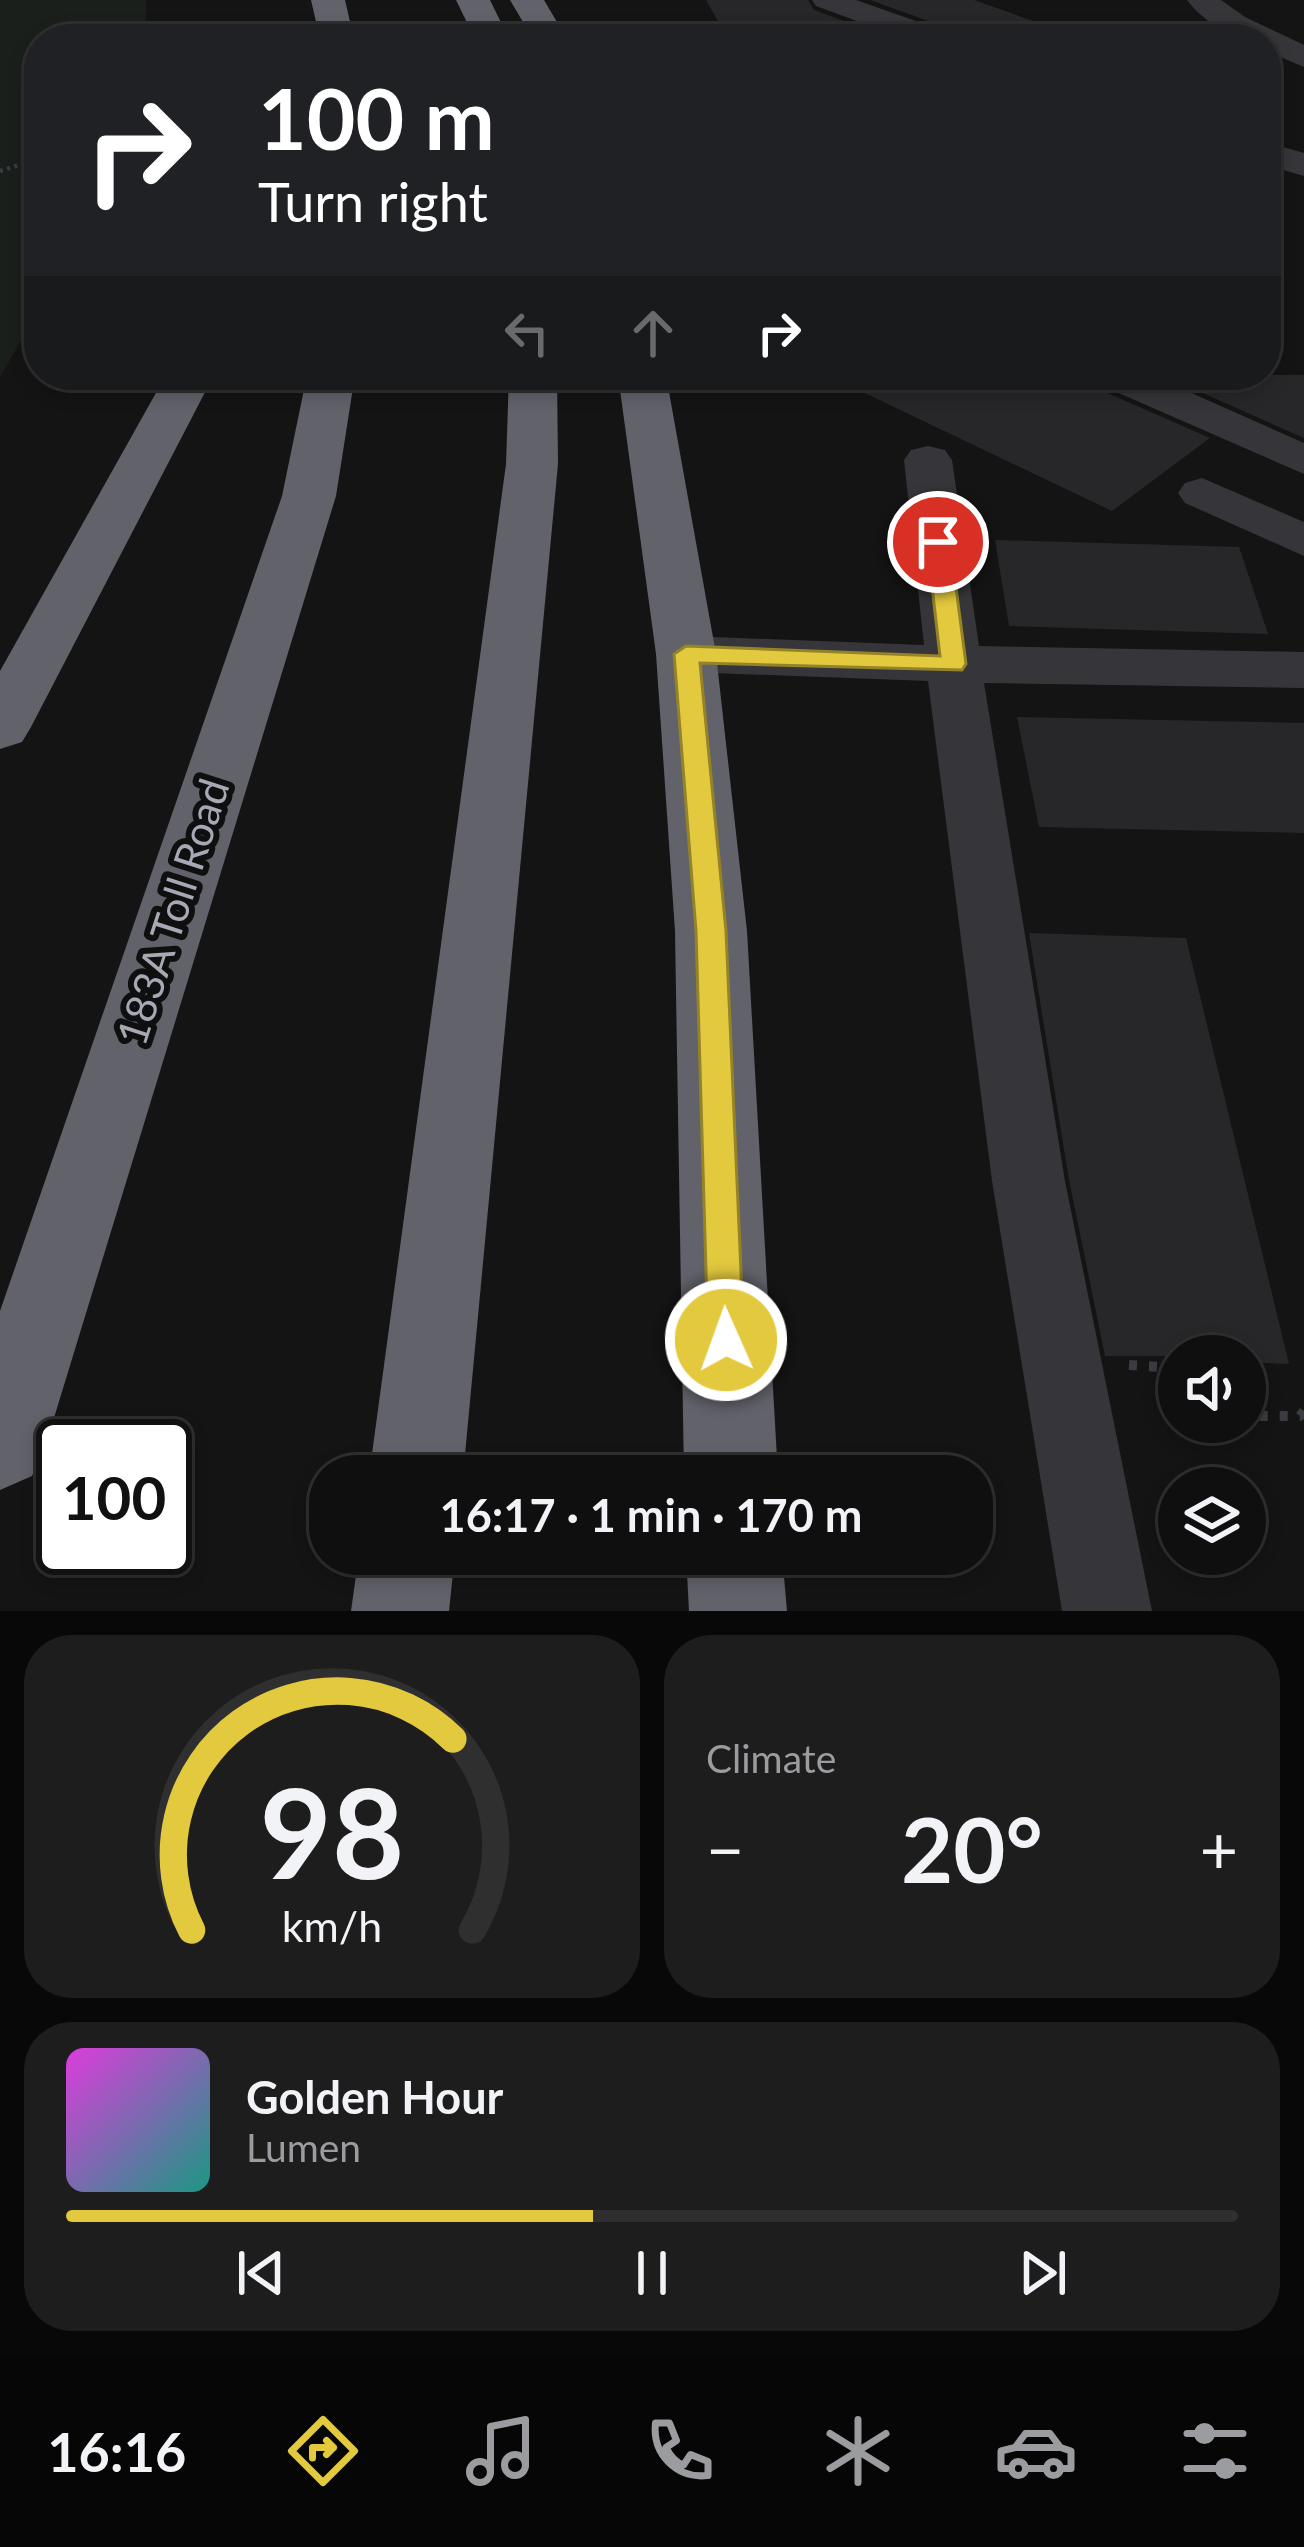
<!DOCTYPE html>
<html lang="en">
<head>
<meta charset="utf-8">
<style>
	body { margin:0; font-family:Lato,sans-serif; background:#1d1d1e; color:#f1f3f6; height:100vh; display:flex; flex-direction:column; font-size:45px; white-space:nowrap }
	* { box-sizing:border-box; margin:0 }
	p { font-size:39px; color:#9b9c9f }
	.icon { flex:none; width:66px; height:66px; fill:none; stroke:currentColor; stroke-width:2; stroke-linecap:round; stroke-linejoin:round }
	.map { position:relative; height:1611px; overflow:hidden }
	.sheet { display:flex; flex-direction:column; gap:24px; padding:24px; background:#080809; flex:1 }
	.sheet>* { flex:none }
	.guide { position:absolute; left:24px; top:24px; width:1257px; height:366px; border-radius:48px; box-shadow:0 6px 18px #0003,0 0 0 3px #2f2f30; background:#202124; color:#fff; overflow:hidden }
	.fabs { position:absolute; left:1158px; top:1335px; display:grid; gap:24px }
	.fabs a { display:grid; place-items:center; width:108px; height:108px; border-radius:50%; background:#0f0f10; box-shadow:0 6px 18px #0003,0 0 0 3px #2f2f30; font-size:60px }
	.speed { position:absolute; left:36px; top:1419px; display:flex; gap:24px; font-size:60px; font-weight:700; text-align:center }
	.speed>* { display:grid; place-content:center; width:156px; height:156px; border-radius:50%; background:#0f0f10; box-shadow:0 6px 18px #0003,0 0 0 3px #2f2f30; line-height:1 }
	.speed .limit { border:6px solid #111; border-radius:18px; background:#fff; color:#111 }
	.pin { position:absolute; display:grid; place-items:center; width:102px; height:102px; color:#fff; margin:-51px; border:6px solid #fff; border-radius:50%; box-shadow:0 3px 12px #0007 }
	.me { position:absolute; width:132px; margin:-66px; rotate:358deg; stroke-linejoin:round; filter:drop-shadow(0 0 9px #0008) }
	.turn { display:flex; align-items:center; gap:42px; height:252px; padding:0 36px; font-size:54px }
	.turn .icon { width:156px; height:156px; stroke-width:2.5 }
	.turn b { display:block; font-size:84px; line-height:102px }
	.lanes { display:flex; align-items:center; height:114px; padding:0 36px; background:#0003; justify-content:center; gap:60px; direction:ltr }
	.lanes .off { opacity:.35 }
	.big { font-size:90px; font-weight:700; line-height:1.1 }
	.sheet .card { flex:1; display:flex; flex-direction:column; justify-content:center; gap:18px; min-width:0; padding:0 42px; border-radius:48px; background:#1d1d1e }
	.sheet .dial { align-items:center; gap:0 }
	.dial svg { height:312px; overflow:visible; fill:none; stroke:#2f2f30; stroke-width:7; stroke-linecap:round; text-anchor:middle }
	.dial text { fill:#f1f3f6; stroke:none }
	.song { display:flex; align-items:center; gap:36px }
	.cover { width:144px; height:144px; border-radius:18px; background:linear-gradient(135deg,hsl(300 70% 55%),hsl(170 70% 35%)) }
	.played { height:12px; border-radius:6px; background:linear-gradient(90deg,#e3c93e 45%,#2f2f30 45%) }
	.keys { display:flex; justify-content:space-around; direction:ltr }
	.heat { display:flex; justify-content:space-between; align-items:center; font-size:66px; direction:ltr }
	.sheet .tiles { flex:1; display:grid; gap:24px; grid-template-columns:1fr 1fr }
	.card:last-child { grid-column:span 2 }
	.trip { position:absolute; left:309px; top:1455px; width:684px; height:120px; border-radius:48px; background:#0f0f10; box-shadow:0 6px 18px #0003,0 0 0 3px #2f2f30; font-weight:700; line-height:120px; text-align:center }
	.tabs { display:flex; height:192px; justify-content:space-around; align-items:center; background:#060606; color:#9b9c9f }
	.tabs .icon { width:84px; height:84px }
	.tabs .current { color:#e3c93e }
	.tabs b { font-size:54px; color:#f1f3f6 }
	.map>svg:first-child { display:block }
	.green { fill:#1a1f1c }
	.building { fill:#272729 }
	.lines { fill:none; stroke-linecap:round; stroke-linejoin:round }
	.path-far1 { stroke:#3b3c41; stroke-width:4.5; stroke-dasharray:3 4.5; stroke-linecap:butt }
	.path { stroke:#3b3c41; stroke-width:10; stroke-dasharray:8 12; stroke-linecap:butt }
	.minor { fill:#35353a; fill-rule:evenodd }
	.highway { fill:#61626a; fill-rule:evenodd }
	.route { fill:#e3c93e; stroke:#948328; stroke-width:3 }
	.labels { text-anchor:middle; stroke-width:12; stroke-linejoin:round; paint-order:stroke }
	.street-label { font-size:42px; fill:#a6a8b4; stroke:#0f0f10 }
</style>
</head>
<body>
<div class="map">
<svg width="1304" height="1611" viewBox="0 0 1304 1611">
	<rect width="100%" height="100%" fill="#141415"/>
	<!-- green -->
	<path class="green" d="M0,0H146V39H39V310L0,377Z"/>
	<!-- building -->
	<path class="building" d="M706,0H808L814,10L893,39H728Z
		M870,0H974L1067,33L1066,39H956L948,28Z
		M827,375H1088L1096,388L1210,438L1112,511Z
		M1162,375H1304V438Z
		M995,540L1239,547L1268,634L1009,626Z
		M1017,717L1304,723V833L1039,827Z
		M1029,933L1186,938L1289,1364L1245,1362V1356H1105L1069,1180Z"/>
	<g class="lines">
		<!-- path-far1 -->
		<path class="path-far1" d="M0,171L39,159"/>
		<!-- path -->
		<path class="path" d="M1129,1365L1179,1368
			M1245,1409L1247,1416H1300L1304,1411"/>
		<!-- minor -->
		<path class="minor" d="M812,0H856L947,32L952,39H906L816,6Z
			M1187,0H1221L1245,17L1304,45V67L1266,51V39C1234,39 1207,26 1187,0Z
			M1266,142L1304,153V176L1266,165Z
			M1092,375H1151L1304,443V474L1098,384Z
			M928,446L945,450L952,460L979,646L1304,652V688L984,683L1065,1181L1152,1611H1062L992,1181L928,681L686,672L667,667L659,654L667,641L686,636L924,645L904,460L911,450Z
			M1202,478L1304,522V556L1185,503L1178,493L1185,483Z"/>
		<!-- highway -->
		<path class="highway" d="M311,0H345L354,39H320Z
			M456,0H490L509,39H475Z
			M510,0H544L567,39H533Z
			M166,375H214L31,727L22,742L0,749V671Z
			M307,375H355L336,496L46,1444L32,1476L0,1490V1311L282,496Z
			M509,375H557L558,464L463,1476H369L506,464Z
			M618,375H666L716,654L747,931L778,1476H684L675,931L656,654Z
			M359,1554H455L449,1611H351Z
			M686,1554H782L787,1611H689Z"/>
	</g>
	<!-- route -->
	<path class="route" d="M938,535L950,542L966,664L962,670L700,663L726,931L744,1340L739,1352L726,1357L713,1352L708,1340L696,931L674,654L686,646L940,656L927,542Z"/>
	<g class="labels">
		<!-- street labels -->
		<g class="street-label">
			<text transform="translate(173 912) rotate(-72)" y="15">183A Toll Road</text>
		</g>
	</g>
</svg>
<div class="fabs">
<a><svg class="icon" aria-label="sound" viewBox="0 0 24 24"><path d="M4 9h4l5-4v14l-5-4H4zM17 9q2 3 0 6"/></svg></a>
<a><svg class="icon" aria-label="layers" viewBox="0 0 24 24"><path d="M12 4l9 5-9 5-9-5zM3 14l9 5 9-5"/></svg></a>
</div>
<div class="speed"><div class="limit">100</div></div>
<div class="pin" style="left:938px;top:542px;background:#d93025"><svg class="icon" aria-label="arrive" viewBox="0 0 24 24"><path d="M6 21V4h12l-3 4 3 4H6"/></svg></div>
<svg class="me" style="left:726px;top:1340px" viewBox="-20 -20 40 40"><circle r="17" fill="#e3c93e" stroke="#fff" stroke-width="3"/><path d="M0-11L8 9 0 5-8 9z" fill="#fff"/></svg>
<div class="trip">16:17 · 1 min · 170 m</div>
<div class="guide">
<div class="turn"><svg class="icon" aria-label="right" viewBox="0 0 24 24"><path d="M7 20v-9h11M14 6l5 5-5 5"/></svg><div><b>100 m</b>Turn right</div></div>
<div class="lanes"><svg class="icon off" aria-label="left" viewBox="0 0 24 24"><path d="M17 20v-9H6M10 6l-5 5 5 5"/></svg><svg class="icon off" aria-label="ahead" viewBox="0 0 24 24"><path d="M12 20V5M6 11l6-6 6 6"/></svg><svg class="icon" aria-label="right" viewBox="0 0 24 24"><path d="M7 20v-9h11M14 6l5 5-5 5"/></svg></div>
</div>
</div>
<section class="sheet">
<div class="tiles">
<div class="card dial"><svg viewBox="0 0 100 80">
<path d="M14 69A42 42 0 1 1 86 69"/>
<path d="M14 69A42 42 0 0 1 81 20" stroke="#e3c93e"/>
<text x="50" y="56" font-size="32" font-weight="700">98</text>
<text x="50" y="72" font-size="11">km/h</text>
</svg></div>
<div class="card"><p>Climate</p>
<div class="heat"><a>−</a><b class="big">20°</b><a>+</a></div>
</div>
<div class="card">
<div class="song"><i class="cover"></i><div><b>Golden Hour</b><p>Lumen</p></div></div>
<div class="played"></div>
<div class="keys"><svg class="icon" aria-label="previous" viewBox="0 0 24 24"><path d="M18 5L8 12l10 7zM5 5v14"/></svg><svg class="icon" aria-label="pause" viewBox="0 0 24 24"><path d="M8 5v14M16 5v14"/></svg><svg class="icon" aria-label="next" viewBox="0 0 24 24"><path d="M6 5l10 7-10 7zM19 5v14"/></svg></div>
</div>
</div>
</section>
<nav class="tabs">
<b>16:16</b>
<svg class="icon current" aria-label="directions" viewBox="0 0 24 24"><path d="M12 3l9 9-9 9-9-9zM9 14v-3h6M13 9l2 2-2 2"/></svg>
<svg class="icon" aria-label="music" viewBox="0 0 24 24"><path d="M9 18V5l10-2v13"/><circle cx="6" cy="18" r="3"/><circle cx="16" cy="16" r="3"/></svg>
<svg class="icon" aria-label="phone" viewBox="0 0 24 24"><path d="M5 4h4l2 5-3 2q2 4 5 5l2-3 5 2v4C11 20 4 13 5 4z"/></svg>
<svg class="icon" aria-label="climate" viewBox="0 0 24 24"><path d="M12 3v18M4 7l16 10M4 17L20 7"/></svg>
<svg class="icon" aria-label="car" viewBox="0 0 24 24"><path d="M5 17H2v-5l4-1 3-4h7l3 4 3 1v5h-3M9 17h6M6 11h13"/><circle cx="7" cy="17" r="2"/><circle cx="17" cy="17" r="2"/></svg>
<svg class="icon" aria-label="filters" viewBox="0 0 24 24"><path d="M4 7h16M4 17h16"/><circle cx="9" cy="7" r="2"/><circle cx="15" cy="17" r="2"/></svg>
</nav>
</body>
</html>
